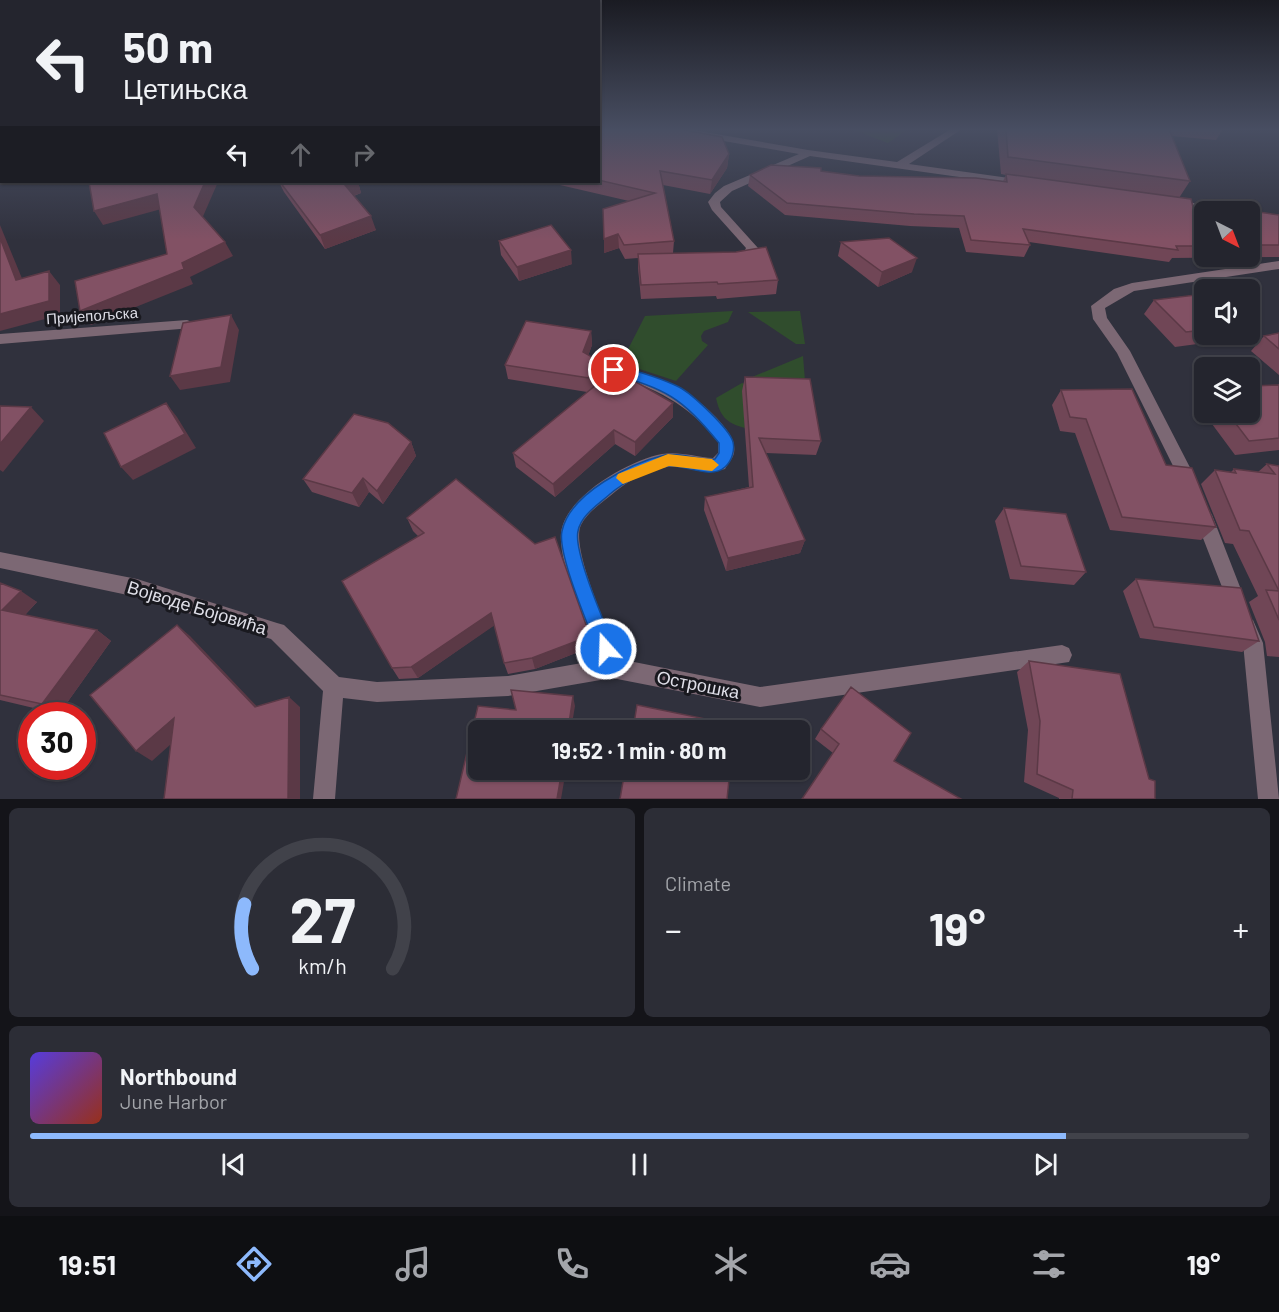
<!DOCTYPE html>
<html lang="en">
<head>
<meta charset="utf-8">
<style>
	body { margin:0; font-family:Barlow,sans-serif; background:#2c2d36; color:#f1f3f6; height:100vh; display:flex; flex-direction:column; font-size:22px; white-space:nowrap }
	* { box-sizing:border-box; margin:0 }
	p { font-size:20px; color:#a3a5aa }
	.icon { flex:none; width:33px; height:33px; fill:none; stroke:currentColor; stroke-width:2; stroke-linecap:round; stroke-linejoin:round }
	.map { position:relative; height:799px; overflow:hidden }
	.drawer { display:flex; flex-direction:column; gap:9px; padding:9px; background:#141419; flex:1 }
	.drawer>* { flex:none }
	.top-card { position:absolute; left:0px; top:0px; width:600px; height:183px; box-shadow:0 2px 4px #0004,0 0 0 2px #41424a; background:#24252e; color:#f1f3f6; overflow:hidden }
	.needle { width:39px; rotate:138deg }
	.tools { position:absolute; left:1194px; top:201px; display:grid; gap:12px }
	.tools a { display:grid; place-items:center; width:66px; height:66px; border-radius:9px; background:#24252e; box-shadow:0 2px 4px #0004,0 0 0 2px #41424a; font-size:30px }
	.speed { position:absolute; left:18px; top:702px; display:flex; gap:12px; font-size:30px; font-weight:700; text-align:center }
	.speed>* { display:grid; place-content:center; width:78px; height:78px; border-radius:50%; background:#24252e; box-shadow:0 2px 4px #0004,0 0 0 2px #41424a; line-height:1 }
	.speed .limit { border:9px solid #d22; background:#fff; color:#111 }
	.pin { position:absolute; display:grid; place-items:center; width:51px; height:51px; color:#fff; margin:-26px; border:3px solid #fff; border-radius:50%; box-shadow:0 2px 6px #0007 }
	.me { position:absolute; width:66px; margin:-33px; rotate:340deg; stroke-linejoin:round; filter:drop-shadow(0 0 4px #0008) }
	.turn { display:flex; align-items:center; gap:21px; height:126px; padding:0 24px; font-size:27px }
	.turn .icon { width:78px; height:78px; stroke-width:2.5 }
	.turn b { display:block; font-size:42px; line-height:51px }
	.lanes { display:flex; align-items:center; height:57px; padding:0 24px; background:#0003; justify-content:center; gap:30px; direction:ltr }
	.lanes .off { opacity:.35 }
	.big { font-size:45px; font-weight:700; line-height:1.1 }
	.drawer .tile { flex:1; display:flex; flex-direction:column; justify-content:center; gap:9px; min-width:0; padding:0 21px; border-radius:9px; background:#2c2d36 }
	.drawer .dial { align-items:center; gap:0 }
	.dial svg { height:156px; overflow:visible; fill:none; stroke:#41424a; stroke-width:7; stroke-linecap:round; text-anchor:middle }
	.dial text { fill:#f1f3f6; stroke:none }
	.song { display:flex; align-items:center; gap:18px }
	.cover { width:72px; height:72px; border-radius:9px; background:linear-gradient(135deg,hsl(250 70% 55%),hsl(10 70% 35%)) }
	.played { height:6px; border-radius:3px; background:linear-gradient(90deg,#8db9fc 85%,#41424a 85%) }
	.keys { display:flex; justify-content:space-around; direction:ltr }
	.heat { display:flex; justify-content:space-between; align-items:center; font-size:33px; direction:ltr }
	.drawer .tiles { flex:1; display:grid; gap:9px; grid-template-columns:1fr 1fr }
	.tile:last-child { grid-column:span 2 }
	.trip { position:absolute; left:468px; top:720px; width:342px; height:60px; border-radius:9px; background:#24252e; box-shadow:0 2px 4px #0004,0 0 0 2px #41424a; font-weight:700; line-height:60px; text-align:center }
	.tab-bar { display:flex; height:96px; justify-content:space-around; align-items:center; background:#0e0f12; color:#a3a5aa }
	.tab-bar .icon { width:42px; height:42px }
	.tab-bar .selected { color:#8db9fc }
	.tab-bar b { font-size:27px; color:#f1f3f6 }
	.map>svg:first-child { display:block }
	.green { fill:#304d2d }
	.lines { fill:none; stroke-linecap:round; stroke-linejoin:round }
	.minor { fill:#7c6874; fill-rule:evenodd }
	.wall { fill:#704656; fill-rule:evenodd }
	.shaded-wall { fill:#5b3946 }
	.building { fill:#825164; stroke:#5b3946; stroke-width:1.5 }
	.route { fill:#1a73e8; stroke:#114b97; stroke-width:1.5 }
	.slow { fill:#f59e0b }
	.labels { text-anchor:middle; stroke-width:6; stroke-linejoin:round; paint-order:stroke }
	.street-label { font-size:15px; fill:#dedee7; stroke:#19191f }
	.near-street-label { font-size:18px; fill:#dedee7; stroke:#19191f }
</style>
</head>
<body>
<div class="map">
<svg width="1279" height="799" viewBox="0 0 1279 799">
	<rect width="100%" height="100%" fill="#30313d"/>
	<!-- green -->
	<path class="green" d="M851,129H908L888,143Z
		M733,311L728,322L704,331L701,336L702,341L708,345L676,381L621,363L645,316Z
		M800,311L805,344H796L748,312Z
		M803,356L806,393L752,377Z
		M742,383L745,384L743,391L745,428C726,423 720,416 716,398Z"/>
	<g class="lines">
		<!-- minor -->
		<path class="minor" d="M667,129H687L808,150L897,162L951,129H962L909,164L1024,180L1029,183L1024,186L810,156L732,191L720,202L721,207L758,248L752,259L738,264L732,260L743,254L746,248L712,210L708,202L715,193L724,186L799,154L672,132Z
			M1173,200L1233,209L1238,212H1207L1169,205V201Z
			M1279,261V269L1134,291L1105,308L1107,318L1130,351L1199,485L1197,490L1191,492L1185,490L1117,353L1093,319L1091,306L1114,289L1132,283Z
			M187,320L192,322L194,325L192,328L0,344V334Z
			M614,365C655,376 694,390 722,424C729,433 736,441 734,453C733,458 728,464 725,469C704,475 683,463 661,468C642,472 625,483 610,496C600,504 587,513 581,525C570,548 610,633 619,659L760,687L1062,645L1069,648L1072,655L1069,662L760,707L612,678L508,696L377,702L343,698L335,799H313L323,691L271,639L137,597L0,568V552L137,579L277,623L284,625L339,677L377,682L508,676L599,660C588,628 558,565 561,533C565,496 630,460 662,454C679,451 696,457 713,458L718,453V442C689,404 654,387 609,374L607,370Z
			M1203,508L1209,510L1212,515L1247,605L1245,611L1238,614L1231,611L1229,605L1194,515L1197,510Z
			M1246,618L1253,620L1263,643L1279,799H1258L1243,643L1236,627L1239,620Z"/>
	</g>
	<!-- wall -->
	<path class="wall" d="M598,129L729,154L727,168L710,194L663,185L674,241L673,253L778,280L776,294L717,299L716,296L641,299L638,268V258L625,259L619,248L604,253L629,201L547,182H598Z
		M997,129H1223L1216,140L1172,136L1190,181L1179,198L1191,199L1193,207L1239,209L1279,215V257L1172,258L1169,262L1029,242L1030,245L1024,257L966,252L959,228L910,226L785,215L748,186L750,175L771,165L821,168V171L859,176L976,178L1003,181L1006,175L1001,174ZM1204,212H1250V256H1204Z
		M0,131L2,132V179H0Z
		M279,182H358L361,193L354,196L376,230L325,249L284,192Z
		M499,241L572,264L519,281L501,255Z
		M841,242L912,272L878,287L838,256Z
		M1204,294V334H1232L1227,340L1175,347L1144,314L1154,300Z
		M591,331L592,345L588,356L673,403V417L635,456L615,444L555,497L516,467L513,453L587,392L508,379L505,365Z
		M1279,333V375L1251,351L1264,336Z
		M745,377L821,441L816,455L766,453L805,540L800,553L726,571L704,510L705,497L749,487L742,391Z
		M1279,384V450L1235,455L1195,401L1204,390V412H1250Z
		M1061,390L1166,465L1216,527L1201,540L1110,530L1075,433L1060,431L1052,405Z
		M411,442L416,456L383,504L369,492L359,507L312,492L303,479Z
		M1267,464L1279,466V657L1267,656L1265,642L1249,602L1258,596L1233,544L1225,543L1201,484L1215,470L1231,472L1234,469L1258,472Z
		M1004,508L1086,572L1074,585L1010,579L995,521Z
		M407,518L591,647L535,669L508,674L504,663L494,625L418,678L399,679L392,668L418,536L413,531Z
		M1136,579L1259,641L1242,652L1140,638L1123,591Z
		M0,583L37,602L25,615L97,630L111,641L59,714L0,700Z
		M1029,661L1155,799H1059V798L1024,782L1028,730L1017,672Z
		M821,729L911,733L833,753L815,739Z"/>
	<!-- shaded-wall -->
	<path class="shaded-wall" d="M729,154L727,168L710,194L712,180Z
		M205,182H218L201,221L194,207Z
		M351,182H358L361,193L349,197L344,184Z
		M157,194L165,208L103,225L94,211Z
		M371,216L376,230L325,249L320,235Z
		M0,225L28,293L16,280L0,238Z
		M618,234L619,248L604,253V239Z
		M225,242L233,256L190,277L193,284L91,325L80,311Z
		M571,250L572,264L519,281L517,267Z
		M917,258L912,272L878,287L882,272Z
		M49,271L60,285V315L0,331V314Z
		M231,315L239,330L230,382L180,390L170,376Z
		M591,331L592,345L584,367L583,352Z
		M166,403L177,417L196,448L133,480L121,467Z
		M673,403V417L635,456V442Z
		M31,407L44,421L3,472L0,470V444Z
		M614,430L615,444L555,497L553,484Z
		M411,442L416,456L383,504L377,491Z
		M363,478L369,492L359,507L352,493Z
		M805,540L800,553L726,571L728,558Z
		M21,591L37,602L19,621L2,610Z
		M491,613L495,625L418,678L411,667Z
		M177,625L190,636L267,717L255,707Z
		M97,630L111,641L59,714L42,704Z
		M590,636L591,647L535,669L532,658Z
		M573,696L575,706L571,730H568Z
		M289,697L300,707V799H288Z
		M174,718L189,728L152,761L136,751Z
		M562,770H566L561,799H557Z"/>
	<!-- building -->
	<path class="building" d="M598,129H679L722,137L729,154L712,180L660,171L674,241L624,245L618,234L604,239L603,209L655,193L598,180Z
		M1006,129H1169L1190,181L1008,157Z
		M0,131L2,132V165H0Z
		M771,165L821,168V171L859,176L976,178L1007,182L1006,174L1191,199L1193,207L1239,209L1279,215V245H1250V212H1204V246H1176L1178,250L1023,229L1030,245L971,240L964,216L914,214L787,203L750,175Z
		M89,182H205L194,207L225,242L182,263L184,269L80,311L75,281L167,254L157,194L94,211Z
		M280,182H351L344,184L371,216L320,235Z
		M551,225L571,250L517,267L499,241Z
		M0,238L16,280L49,271V301L0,314Z
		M889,238L917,258L882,272L841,242Z
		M766,247L778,280L718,284L717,282L641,285L638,254L736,252Z
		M1204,294V330L1186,332L1154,300Z
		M231,315L221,367L170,376L183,323Z
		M526,321L591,331L583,352L673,403L635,442L614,430L553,484L513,453L602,380L505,365Z
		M1279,333V349L1264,336Z
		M745,377L810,379L821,441L759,438L805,540L728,558L705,497L753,487Z
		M1279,385V438L1249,441L1227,412H1250V386Z
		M1132,389L1166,465L1192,468L1216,527L1122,517L1086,419L1070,417L1061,390Z
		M166,403L185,434L121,467L104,433Z
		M0,406L31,407L0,444Z
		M354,414L388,423L411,442L377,491L363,478L352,493L303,479Z
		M1267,464L1279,466V591L1249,531L1240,530L1215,470L1236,473L1234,469L1275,474Z
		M456,479L535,544L555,537L590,636L532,658L504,663L491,613L411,667L392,668L342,581L424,533L407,518Z
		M1004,508L1066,514L1086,572L1021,566Z
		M1136,579L1241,588L1259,641L1154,627Z
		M0,583L21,591L2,610L97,630L42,704L0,695Z
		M1266,590L1279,591V620Z
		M177,625L255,707L289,697L288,799H164L174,718L136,751L90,695Z
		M1029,661L1120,674L1149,779L1155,781V799H1072L1073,790L1037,774L1040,721Z
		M851,687L911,733L894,761L961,799H802L839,744L821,729Z
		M511,690L573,696L568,730H478V770H562L557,799H456L478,706L516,710Z
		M637,705L735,725L734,730H633Z
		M625,770H730L727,799H620Z"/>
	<!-- sky -->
	<linearGradient id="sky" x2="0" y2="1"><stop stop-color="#1a1b22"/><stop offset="0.54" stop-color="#484e62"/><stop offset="1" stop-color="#484e62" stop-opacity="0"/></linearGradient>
	<rect width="1279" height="240" fill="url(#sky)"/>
	<!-- route -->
	<path class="route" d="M614,365C637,371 659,377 679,387C691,393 730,429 733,442C735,450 732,461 725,467C711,480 684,464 667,466C649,469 624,482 610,494C599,504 581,515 578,531C573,552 606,626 615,649L612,655L606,658L599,655L597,649C588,624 557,553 562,531C570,493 631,463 665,455C681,452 699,461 715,459L719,453V443C680,396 667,390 610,373V366Z"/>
	<!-- slow -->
	<path class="slow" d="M668,454L712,459L719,465L712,471L669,466L623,484L616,478L618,474Z"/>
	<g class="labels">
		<!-- street labels -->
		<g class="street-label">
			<text transform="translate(92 316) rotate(-4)" y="5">Пријепољска</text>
		</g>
		<!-- near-street labels -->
		<g class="near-street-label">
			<text transform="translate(197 608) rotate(17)" y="6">Војводе Бојовића</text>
			<text transform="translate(698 685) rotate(11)" y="6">Острошка</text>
		</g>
	</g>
</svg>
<div class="tools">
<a><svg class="needle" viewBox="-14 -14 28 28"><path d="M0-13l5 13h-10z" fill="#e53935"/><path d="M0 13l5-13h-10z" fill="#a3a5aa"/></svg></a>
<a><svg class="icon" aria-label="sound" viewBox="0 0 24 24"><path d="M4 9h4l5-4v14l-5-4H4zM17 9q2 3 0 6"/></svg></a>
<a><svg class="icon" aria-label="layers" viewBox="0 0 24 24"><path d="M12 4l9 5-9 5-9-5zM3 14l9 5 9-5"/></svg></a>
</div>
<div class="speed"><div class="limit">30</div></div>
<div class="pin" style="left:614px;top:370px;background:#d93025"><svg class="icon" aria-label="arrive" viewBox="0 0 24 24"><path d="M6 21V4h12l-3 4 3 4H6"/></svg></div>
<svg class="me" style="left:606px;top:649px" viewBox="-20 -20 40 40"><circle r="17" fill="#1a73e8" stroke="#fff" stroke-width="3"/><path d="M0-11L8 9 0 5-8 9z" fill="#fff"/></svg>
<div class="trip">19:52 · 1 min · 80 m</div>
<div class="top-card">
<div class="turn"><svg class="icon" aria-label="left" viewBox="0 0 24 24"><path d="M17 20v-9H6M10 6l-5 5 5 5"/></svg><div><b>50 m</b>Цетињска</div></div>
<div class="lanes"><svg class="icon" aria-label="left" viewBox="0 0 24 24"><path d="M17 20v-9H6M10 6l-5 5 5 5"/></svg><svg class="icon off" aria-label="ahead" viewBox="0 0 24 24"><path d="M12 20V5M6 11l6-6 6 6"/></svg><svg class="icon off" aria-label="right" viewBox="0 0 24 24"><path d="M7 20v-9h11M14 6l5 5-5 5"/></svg></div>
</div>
</div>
<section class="drawer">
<div class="tiles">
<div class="tile dial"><svg viewBox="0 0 100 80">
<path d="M14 69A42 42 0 1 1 86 69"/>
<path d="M14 69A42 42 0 0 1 10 36" stroke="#8db9fc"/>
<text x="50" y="56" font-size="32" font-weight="700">27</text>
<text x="50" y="72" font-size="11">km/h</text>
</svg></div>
<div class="tile"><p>Climate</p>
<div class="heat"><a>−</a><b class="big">19°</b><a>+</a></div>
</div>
<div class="tile">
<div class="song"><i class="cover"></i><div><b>Northbound</b><p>June Harbor</p></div></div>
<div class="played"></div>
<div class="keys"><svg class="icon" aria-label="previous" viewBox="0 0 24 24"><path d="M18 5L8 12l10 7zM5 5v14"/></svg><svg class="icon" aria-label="pause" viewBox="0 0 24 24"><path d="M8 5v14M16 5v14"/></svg><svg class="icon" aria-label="next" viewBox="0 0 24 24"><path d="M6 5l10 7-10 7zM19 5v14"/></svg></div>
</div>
</div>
</section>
<nav class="tab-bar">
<b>19:51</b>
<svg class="icon selected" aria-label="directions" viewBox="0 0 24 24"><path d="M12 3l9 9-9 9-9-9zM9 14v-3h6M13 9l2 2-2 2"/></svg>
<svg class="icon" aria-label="music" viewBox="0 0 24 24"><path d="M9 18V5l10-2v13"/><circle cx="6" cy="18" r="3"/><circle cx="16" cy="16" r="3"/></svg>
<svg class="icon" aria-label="phone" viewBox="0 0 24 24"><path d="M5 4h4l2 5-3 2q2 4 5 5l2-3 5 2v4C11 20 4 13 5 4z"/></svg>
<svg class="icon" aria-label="climate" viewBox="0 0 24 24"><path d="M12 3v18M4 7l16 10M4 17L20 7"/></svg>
<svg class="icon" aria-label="car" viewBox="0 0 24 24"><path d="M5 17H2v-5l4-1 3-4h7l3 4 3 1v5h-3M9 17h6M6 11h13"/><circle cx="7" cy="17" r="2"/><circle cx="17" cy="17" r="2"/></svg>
<svg class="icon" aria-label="filters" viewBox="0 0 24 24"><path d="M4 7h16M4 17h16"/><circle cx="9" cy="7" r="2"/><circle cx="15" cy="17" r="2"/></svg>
<b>19°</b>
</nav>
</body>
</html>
